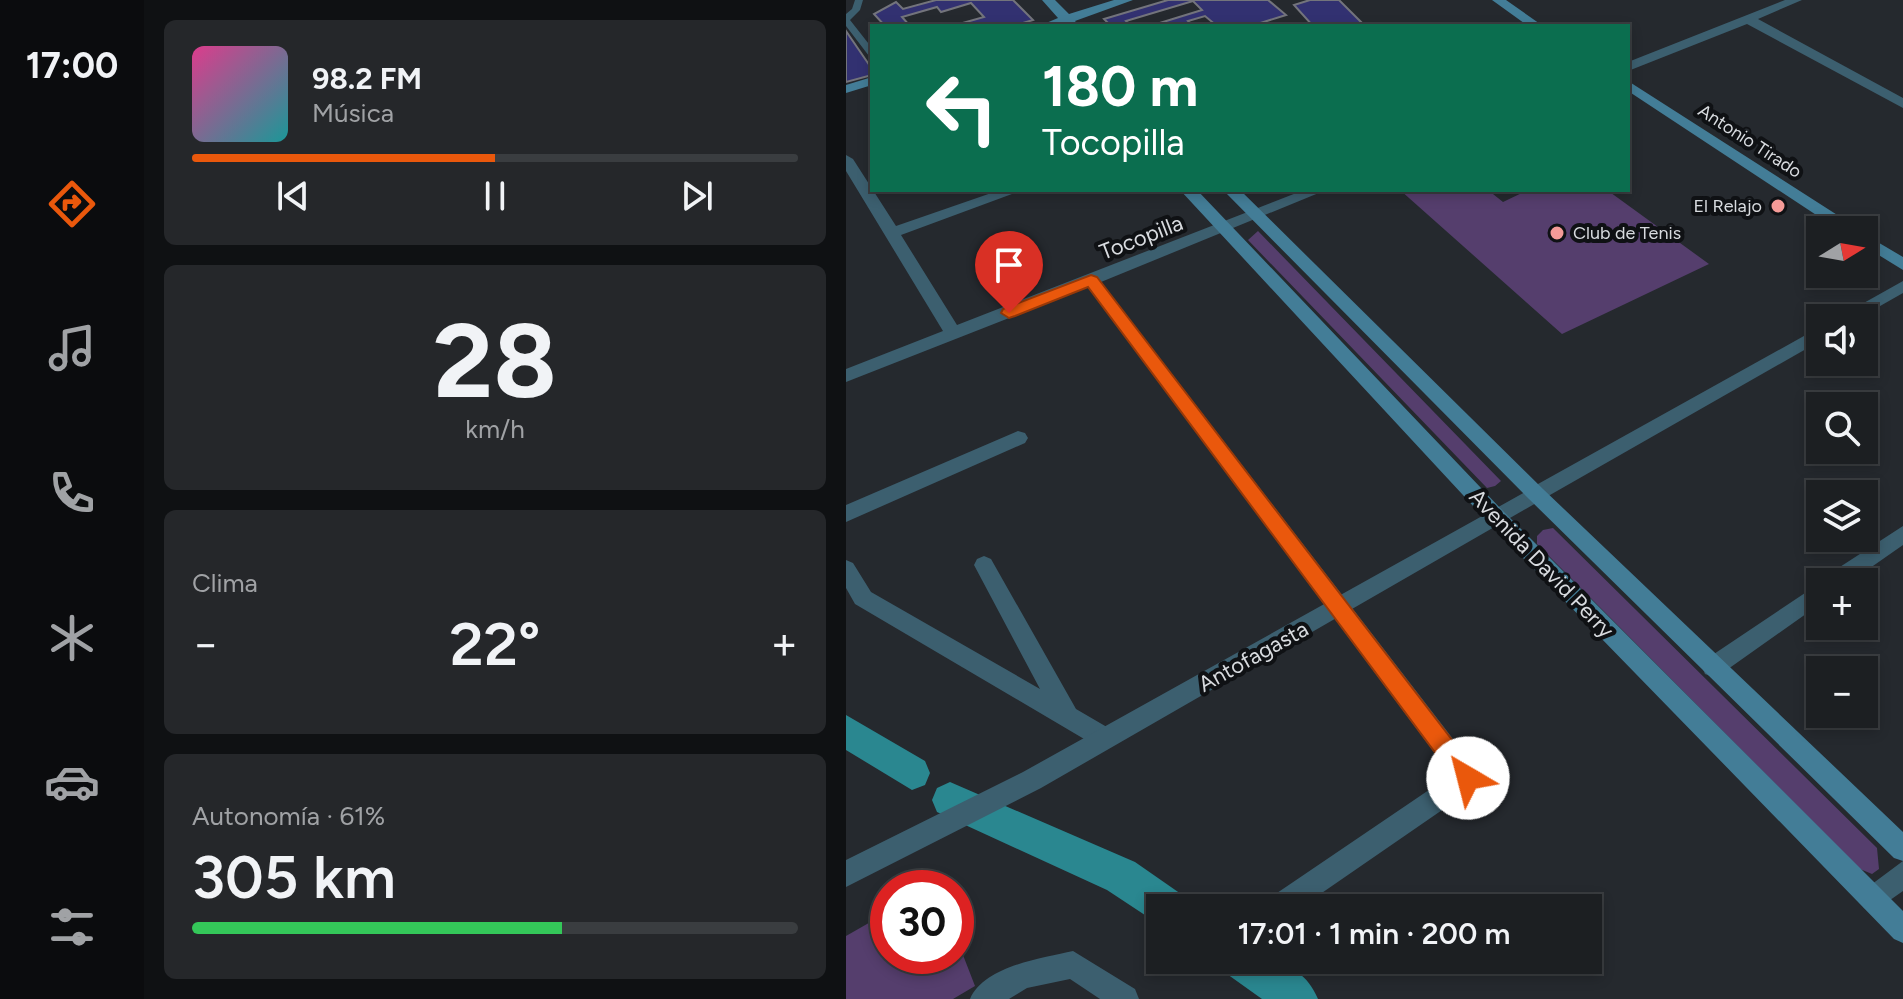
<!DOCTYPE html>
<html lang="es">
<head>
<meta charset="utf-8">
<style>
	body { margin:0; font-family:Figtree,sans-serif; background:#25272a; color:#f1f3f6; height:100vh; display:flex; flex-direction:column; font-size:30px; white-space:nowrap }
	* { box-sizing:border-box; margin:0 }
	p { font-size:26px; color:#a0a2a5 }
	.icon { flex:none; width:44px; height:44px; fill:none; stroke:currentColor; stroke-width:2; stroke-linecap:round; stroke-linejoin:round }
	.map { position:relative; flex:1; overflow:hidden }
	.details { display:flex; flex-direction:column; gap:20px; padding:20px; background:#0f1113; width:702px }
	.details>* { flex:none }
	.banner { position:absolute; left:24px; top:24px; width:760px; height:168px; border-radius:0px; box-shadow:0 4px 12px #0003,0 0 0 2px #3a3d40; background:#0b6e4f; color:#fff; overflow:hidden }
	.needle { width:52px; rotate:79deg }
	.controls { position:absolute; left:960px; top:216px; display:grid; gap:16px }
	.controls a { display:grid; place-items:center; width:72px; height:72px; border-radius:0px; background:#1c1f22; box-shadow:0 4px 12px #0003,0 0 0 2px #3a3d40; font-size:40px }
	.speed { position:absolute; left:24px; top:870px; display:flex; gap:16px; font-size:40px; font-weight:700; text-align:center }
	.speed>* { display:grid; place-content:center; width:104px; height:104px; border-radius:50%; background:#1c1f22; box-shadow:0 4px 12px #0003,0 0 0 2px #3a3d40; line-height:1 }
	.speed .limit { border:12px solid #d22; background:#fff; color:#111 }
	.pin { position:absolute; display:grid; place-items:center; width:68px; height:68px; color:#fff; margin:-82px -34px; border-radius:50% 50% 50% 0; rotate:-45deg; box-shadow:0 0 8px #0007 }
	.pin .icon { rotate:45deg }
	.me { position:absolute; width:88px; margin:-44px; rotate:323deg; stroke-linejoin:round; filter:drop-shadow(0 0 6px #0008) }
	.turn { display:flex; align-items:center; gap:28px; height:168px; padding:0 40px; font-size:36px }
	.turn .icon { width:104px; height:104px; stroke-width:2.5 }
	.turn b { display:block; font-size:56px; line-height:68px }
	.big { font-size:60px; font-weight:600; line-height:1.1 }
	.details .widget { flex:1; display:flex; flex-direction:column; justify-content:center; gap:12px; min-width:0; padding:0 28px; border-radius:12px; background:#25272a }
	.details .dial { align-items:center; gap:0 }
	.dial b { font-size:104px; line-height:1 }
	.song { display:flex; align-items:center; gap:24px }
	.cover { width:96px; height:96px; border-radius:12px; background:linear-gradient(135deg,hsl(330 70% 55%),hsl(180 70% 35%)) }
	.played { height:8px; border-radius:4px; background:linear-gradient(90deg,#ea580c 50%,#3a3d40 50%) }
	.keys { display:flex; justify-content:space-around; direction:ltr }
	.heat { display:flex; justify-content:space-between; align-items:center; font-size:44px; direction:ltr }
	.charge { height:12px; border-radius:6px; background:linear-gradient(90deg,#34c759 61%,#3a3d40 0) }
	.trip { position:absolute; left:300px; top:894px; width:456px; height:80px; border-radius:0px; background:#1c1f22; box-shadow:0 4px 12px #0003,0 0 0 2px #3a3d40; font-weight:600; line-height:80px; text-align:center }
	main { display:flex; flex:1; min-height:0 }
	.dock { display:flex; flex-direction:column; width:144px; justify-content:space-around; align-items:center; background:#0b0c0e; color:#a0a2a5 }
	.dock .icon { width:56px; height:56px }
	.dock .current { color:#ea580c }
	.dock b { font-size:36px; color:#f1f3f6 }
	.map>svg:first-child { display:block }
	.green { fill:#553e6d }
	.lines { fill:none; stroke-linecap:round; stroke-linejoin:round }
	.canal { fill:#2a8790; fill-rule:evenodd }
	.building { fill:#323171; stroke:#73747c; stroke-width:2 }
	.service { fill:#3c5f6f; fill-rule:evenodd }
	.minor { fill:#3c5f6f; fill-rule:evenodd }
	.tertiary { fill:#3c5f6f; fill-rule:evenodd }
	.secondary { fill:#437d97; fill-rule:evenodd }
	.route { fill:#ea580c; stroke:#983908; stroke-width:2 }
	.poi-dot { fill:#f59b98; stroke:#0f1114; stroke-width:3 }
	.labels { text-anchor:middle; stroke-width:8; stroke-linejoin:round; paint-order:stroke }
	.far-street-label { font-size:18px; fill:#d8dbdf; stroke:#0f1114 }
	.far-poi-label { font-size:18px; fill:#d8dbdf; stroke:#0f1114; text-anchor:end }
	.street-label { font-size:22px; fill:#d8dbdf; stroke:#0f1114 }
</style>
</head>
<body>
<main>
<nav class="dock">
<b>17:00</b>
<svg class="icon current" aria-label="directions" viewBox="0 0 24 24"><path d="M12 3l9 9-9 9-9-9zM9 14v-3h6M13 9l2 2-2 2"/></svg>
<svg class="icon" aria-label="music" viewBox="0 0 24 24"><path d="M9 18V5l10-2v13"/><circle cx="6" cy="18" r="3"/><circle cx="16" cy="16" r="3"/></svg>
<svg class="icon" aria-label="phone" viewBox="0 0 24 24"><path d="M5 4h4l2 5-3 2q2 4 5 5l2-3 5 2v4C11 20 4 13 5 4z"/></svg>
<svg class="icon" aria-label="climate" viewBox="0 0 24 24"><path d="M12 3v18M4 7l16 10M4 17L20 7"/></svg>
<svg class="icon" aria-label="car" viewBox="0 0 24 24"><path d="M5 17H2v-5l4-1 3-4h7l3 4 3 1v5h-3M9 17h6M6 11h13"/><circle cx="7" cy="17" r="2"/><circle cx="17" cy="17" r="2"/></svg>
<svg class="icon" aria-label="filters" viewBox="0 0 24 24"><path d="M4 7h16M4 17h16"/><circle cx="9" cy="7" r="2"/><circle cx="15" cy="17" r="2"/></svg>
</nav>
<section class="details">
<div class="widget">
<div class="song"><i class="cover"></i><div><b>98.2 FM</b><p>Música</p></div></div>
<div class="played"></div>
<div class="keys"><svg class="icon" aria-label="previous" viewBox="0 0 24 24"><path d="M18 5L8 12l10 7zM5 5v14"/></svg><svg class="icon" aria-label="pause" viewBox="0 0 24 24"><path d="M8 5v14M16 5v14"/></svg><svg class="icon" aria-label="next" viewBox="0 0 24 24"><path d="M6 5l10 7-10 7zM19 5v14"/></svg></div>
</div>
<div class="widget dial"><b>28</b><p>km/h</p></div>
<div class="widget"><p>Clima</p>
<div class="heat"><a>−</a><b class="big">22°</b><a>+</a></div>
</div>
<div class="widget"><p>Autonomía · 61%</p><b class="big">305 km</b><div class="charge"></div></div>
</section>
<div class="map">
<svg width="1057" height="999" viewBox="0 0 1057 999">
	<rect width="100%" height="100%" fill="#25292e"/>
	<!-- green -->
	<path class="green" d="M554,190H642L657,202L682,190H761L863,264L716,334Z
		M412,231L655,481L649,486L641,488L402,240Z
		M707,528L1031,848L1033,869L1026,874L1014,869L691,544V536L697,530Z
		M42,912V956H110V937L129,986L107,999H0V936Z"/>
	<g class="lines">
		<!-- canal -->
		<path class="canal" d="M0,715L79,761L84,773L79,785L66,790L0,750Z
			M104,782L289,862L335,894L341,908H314V925L261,890L91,812L86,800L91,788Z
			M375,960C414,960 454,956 472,999H416L381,974Z"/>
	</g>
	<!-- building -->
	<path class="building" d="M90,0H167L187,20L167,26H106L138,17L125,3L95,12L91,7L56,17L64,26H39L28,14L50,2L57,9Z
		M322,0H422L440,15L405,26H371L359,16L342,21L347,26H304L356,10L347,1L280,21L285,26H265L258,19Z
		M464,0H493L516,23L467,26L448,5Z
		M0,31L26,69V75L0,82Z"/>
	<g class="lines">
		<!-- service -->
		<path class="service" d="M9,0H17L14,10L4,20L26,48V57L23,56L0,26V14L6,9Z"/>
		<!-- minor -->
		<path class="minor" d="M939,0H956L912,19L1057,98V108L901,24L782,71V62Z
			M0,155L7,159L50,226L154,190H177L55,235L111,325L458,190H480L255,282L631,770L634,778L631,786L454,908H418L422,899L605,775L242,287L0,382V369L97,331L0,171Z
			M1057,281V293L1013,318H991Z
			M974,327V341L697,499H683L680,494L683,489Z
			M172,431L179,433L182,438L179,443L0,522V505Z
			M1057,526V545L1004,582H977L980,576Z
			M138,556L145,559L230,709L266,730L270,738L266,746L258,749L250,746L9,604L0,588V560L7,563L25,592L194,689L128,565L131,559Z
			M974,583V604L875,674L867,677L859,674L856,667L859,660Z
			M1057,861V891L1027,912L1018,908L1014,899L1018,890Z
			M227,951L289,989L293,999H254L224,979L181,988L163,999H124C138,966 196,958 227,951Z"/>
		<!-- tertiary -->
		<path class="tertiary" d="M690,486L697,489L700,494L697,499L195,788L0,887V860L177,772Z"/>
		<!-- secondary -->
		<path class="secondary" d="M196,0H209L223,14L268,0H287L229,21L233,26H193L212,18Z
			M646,0H660L697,26H682Z
			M26,77V85L0,93V85Z
			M782,81L1010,227L1012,230H993L782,91Z
			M334,190H351L656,510L1057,911V943L1048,939L642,522Z
			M377,190H394L697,489L1057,832V861L1048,858L683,499Z
			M1018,234L1057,257V270L1018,246Z"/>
	</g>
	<!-- route -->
	<path class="route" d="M245,275L251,277L630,771L633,778L630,786L622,789L614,786L242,287L169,316L163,318L155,313L157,309Z"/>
	<!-- markers -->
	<g class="poi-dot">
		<circle cx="932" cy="206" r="8"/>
		<circle cx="711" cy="233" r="8"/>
	</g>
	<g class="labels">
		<!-- far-street labels -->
		<g class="far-street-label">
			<text transform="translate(904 141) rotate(33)" y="6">Antonio Tirado</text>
		</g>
		<!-- far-poi labels -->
		<g class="far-poi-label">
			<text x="916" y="212">El Relajo</text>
			<text x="727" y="239" text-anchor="start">Club de Tenis</text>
		</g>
		<!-- street labels -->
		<g class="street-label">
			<text transform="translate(295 237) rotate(-21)" y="8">Tocopilla</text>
			<text transform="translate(696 563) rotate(46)" y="8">Avenida David Perry</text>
			<text transform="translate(407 656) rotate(-29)" y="8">Antofagasta</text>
		</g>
	</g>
</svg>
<div class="controls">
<a><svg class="needle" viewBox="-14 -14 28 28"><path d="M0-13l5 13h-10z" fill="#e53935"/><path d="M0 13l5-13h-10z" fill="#a0a2a5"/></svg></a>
<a><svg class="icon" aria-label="sound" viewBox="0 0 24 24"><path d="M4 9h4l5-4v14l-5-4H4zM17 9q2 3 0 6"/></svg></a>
<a><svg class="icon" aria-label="search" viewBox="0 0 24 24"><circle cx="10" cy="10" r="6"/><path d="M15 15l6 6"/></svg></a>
<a><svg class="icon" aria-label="layers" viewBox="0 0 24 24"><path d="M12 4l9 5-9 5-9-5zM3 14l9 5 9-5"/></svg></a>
<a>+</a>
<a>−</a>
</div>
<div class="speed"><div class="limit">30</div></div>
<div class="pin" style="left:163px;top:313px;background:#d93025"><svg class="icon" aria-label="arrive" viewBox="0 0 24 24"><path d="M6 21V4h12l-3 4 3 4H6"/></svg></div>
<svg class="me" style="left:622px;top:778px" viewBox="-20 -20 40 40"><circle r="19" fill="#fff"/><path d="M0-13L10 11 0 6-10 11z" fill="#ea580c"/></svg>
<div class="trip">17:01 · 1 min · 200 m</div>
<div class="banner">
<div class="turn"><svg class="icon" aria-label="left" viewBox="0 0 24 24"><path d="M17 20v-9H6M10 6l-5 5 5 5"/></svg><div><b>180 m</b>Tocopilla</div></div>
</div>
</div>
</main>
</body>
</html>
